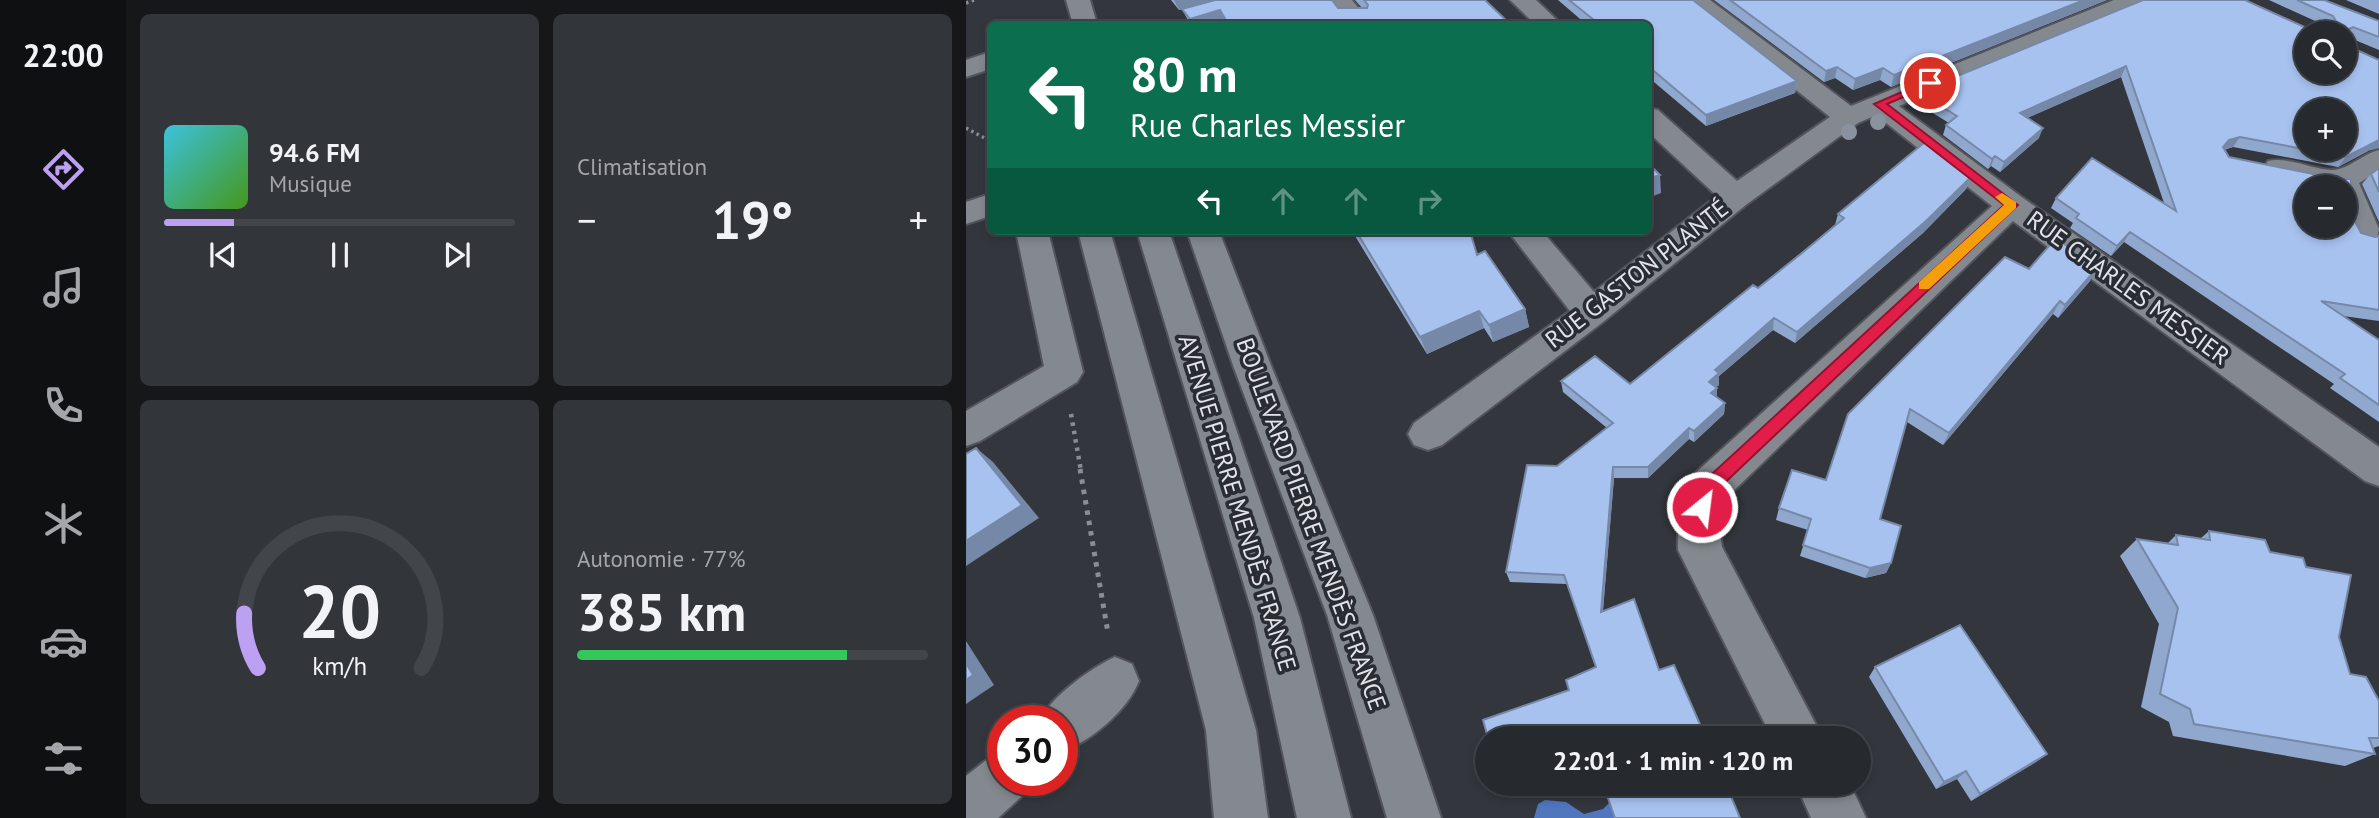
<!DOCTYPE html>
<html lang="fr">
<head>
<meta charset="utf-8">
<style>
	body { margin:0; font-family:"PT Sans",sans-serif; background:#32353a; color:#f1f3f6; height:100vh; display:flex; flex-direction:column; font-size:26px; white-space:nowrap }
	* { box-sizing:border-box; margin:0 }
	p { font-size:23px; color:#a4a6aa }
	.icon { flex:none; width:38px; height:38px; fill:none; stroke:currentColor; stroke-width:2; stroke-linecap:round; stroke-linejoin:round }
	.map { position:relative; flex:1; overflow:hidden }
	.panel { display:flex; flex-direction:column; gap:14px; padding:14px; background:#151719; width:840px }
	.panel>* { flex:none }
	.hud { position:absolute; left:21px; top:21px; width:665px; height:214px; border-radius:10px; box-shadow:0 4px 10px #0003,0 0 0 2px #42454a; background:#0b6e4f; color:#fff; overflow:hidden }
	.fabs { position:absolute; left:1328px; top:21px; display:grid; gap:14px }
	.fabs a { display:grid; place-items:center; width:63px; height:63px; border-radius:50%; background:#26292e; box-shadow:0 4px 10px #0003,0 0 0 2px #42454a; font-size:35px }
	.speed { position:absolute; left:21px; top:705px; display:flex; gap:14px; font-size:35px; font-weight:700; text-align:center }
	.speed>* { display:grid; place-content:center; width:91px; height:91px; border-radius:50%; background:#26292e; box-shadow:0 4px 10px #0003,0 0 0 2px #42454a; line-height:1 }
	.speed .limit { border:10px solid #d22; background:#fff; color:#111 }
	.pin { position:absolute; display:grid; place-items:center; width:60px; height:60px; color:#fff; margin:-30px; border:4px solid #fff; border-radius:50%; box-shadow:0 2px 7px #0007 }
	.me { position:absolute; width:77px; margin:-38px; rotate:29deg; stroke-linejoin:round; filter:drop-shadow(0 0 5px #0008) }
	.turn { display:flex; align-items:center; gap:24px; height:147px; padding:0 28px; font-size:32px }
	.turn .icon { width:91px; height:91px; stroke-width:2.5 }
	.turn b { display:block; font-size:49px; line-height:60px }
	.lanes { display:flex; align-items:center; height:66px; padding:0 28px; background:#0003; justify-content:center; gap:35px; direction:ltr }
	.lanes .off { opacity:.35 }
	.big { font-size:52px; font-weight:700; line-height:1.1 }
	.panel .card { flex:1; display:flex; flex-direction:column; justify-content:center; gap:10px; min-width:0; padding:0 24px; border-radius:10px; background:#32353a }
	.panel .dial { align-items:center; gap:0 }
	.dial svg { height:182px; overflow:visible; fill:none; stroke:#42454a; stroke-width:7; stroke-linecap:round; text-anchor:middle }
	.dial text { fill:#f1f3f6; stroke:none }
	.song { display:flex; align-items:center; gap:21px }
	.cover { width:84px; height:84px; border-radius:10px; background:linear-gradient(135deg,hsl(190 70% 55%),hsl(100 70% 35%)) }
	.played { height:7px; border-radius:4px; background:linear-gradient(90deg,#bca0f2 20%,#42454a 20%) }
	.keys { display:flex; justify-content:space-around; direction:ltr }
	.heat { display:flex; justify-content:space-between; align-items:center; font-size:38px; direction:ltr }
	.charge { height:10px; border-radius:5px; background:linear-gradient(90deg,#34c759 77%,#42454a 0) }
	.panel .tiles { flex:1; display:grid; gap:14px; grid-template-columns:repeat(2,1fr) }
	.trip { position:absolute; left:509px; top:726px; width:396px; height:70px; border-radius:35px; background:#26292e; box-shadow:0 4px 10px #0003,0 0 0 2px #42454a; font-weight:700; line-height:70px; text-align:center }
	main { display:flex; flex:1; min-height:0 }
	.dock { display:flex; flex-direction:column; width:126px; justify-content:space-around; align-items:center; background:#0f1012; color:#a4a6aa }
	.dock .icon { width:49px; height:49px }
	.dock .active { color:#bca0f2 }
	.dock b { font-size:32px; color:#f1f3f6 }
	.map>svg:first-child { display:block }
	.water { fill:#5076be }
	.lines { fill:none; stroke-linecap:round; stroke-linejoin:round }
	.minor-casing { stroke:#53555b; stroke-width:4 }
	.path-far2 { stroke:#8a8d92; stroke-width:3.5; stroke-dasharray:2.5 3.5; stroke-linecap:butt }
	.path-far1 { stroke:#8a8d92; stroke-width:4.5; stroke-dasharray:3.5 5; stroke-linecap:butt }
	.path { stroke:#8a8d92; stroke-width:5; stroke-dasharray:4.5 6; stroke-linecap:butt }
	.minor { fill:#848990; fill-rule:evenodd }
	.tree { fill:#8a92a0 }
	.wall { fill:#90a7ce }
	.shaded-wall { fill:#7688a8 }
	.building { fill:#a8c2f0; stroke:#7688a8; stroke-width:2; fill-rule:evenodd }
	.route { fill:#e11d48; stroke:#92132f; stroke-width:2 }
	.slow { fill:#f59e0b }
	.labels { text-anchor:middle; stroke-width:7; stroke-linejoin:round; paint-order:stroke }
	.street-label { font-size:24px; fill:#e2e4e8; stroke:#292d33 }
</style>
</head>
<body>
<main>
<nav class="dock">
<b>22:00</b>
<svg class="icon active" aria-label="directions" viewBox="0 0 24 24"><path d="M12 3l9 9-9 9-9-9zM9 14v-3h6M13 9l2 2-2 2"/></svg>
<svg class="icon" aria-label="music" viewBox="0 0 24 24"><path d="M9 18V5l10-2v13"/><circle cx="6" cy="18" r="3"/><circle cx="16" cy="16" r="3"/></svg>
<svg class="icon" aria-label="phone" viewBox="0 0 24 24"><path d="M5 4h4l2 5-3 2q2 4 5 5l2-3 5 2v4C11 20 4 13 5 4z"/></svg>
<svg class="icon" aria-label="climate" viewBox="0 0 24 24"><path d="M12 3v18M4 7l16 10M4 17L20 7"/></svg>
<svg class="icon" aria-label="car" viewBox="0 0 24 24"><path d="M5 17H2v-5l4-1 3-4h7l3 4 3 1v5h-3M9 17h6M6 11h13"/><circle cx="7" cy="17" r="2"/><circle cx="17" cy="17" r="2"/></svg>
<svg class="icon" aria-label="filters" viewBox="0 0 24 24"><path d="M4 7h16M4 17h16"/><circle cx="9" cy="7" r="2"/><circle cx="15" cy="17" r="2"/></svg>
</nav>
<section class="panel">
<div class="tiles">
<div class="card">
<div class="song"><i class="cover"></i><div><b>94.6 FM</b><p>Musique</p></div></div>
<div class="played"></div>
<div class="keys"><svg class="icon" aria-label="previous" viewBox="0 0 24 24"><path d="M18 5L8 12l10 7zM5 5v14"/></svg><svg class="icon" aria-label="pause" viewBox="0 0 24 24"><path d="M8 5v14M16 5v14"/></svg><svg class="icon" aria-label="next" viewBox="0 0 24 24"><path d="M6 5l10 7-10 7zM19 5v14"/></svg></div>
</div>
<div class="card"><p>Climatisation</p>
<div class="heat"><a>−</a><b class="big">19°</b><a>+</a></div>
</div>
<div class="card dial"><svg viewBox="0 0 100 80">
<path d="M14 69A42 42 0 1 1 86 69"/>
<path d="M14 69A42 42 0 0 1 8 45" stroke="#bca0f2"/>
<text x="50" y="56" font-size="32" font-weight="700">20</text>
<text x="50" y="72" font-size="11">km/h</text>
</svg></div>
<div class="card"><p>Autonomie · 77%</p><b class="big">385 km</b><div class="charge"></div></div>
</div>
</section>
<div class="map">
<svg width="1413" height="818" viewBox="0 0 1413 818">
	<rect width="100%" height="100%" fill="#33373d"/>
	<!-- water -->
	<path class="water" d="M579,800L600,802L618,814L637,809L646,800L668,818H568L572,804Z"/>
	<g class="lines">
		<defs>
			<path id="minor" d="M100,0H124L131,24H107Z
				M361,0H386L405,24H380Z
				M544,0H570L595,24H569Z
				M717,0H744L885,106L1148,0H1181L1177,5L933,106L1057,198L1413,447V486L1399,481L1047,221L760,498L753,525L756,547L857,738H806L712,550C711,524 715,500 726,476L1026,206L910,115L892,123L781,204L637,322L476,445L462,450L448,445L442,434L448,423L604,311L542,231H576L628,292L751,196L682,132V108L692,110L771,181L864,117Z
				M24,52V69L0,77V60Z
				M1413,150V171L1393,183L1413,229L1410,242L1399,245L1388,242L1379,224V187C1354,187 1327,181 1302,175L1298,168L1302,161C1326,156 1355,174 1373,169C1387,165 1398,154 1413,150Z
				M24,194V216L0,224V202Z
				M50,231H82L117,372L111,382L14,441L0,446V411L78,366Z
				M112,231H144L290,730L302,818H248L240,730Z
				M171,231H203L334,618L385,818H331L288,618Z
				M221,231H253L306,368L407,615L475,818H421L361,615L268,368Z
				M149,657L166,664L173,681C161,711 126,740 96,752V721H74C83,698 126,667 149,657Z
				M37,753V780H62L55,797L32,818H0V776L19,761Z
				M830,784H884L900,818H845Z"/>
		</defs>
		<!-- minor casing -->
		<use href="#minor" class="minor-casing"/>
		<!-- path-far2 -->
		<path class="path-far2" d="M0,3L8,0
			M0,128L24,141"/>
		<!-- path-far1 -->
		<path class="path-far1" d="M105,414L115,471"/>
		<!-- path -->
		<path class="path" d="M114,469L142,633"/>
		<!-- minor -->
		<use href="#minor" class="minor"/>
	</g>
	<!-- trees -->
	<g class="tree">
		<circle cx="912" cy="122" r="8"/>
		<circle cx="883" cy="132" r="8"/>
	</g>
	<!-- wall -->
	<path class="wall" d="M205,0H366L372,8H396L389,0H519L544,24H224L216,9L213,10Z
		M592,0H727L831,81L829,93L740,126L682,77V24H620Z
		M748,0H1141L925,87L914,80L887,90L869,78L858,82Z
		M1303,0H1358L1413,21V50L1384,38V47L1402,151L1372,167L1267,147L1258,150L1263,157L1385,214L1395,233L1409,237L1413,236V321L1377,316L1413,340V422L1364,388L1368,384L1158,242L1145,256L1104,228L1107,223L1085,208L1090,198L1198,203L1155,77L1061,118L1073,138L1034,172L1025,166L1022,169L977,135L980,125L983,123L949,102L952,92L1345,30L1358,25Z
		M1380,0H1413V14Z
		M1413,168V222L1396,184L1405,174Z
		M1005,177L1000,189L957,233L829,343L807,330L753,376V385L750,387L751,388V397L759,403L758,414L728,442L723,439L682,478H648L637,611L693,670L740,738L603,690L630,667L601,584L544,582L540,572L591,466L641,428L597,392L595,381L664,384L792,288L869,225L872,214Z
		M386,231H504L511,255L559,309L563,327L527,342L518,328L461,354Z
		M1063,269L1124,281L1092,318L1087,314L977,445L941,422L914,519L925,563L920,573L899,578L834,556L842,530L810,520L813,508L860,480Z
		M1243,531L1304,552L1340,567L1373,637L1384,674L1413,701V746L1407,748L1409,754L1379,766L1207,736L1203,722L1175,707L1193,624L1154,556L1171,539L1202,543L1210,535L1234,539Z
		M909,667L1081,754L1070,762L1005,801L991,779L970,789L903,677Z"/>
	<!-- shaded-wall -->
	<path class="shaded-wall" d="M208,0H249L213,10Z
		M1118,0H1141L925,87L928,75Z
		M254,10L260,24H226L224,19Z
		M1160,66L1155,77L1050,123L1054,113Z
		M871,67L869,78L858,82L860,71Z
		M917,68L914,80L887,90L889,79Z
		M831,81L829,93L740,126V115Z
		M1077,128L1073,138L1034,172L1038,162Z
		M1274,137L1267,147L1256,150L1257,147L1263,140Z
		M1410,140H1413V148L1402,151L1372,167L1380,157Z
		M1029,156L1025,166L1022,169L1026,159Z
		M694,175L695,193L682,198V179Z
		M1005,177L1000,189L957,233L829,343L831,332Z
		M1164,232L1158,242L1145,256L1151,246Z
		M1131,268L1124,281L1092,318L1099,305Z
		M1094,301L1087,314L977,445L983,433Z
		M559,309L563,327L527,342L523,325Z
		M513,311L518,328L461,354L454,337Z
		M808,318L807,330L753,376V385L743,393V382L749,370Z
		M751,388V399L745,393Z
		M759,403L758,414L728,442V431Z
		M723,428V439L682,478V467Z
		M10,448L27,462L73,518L0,566V541Z
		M647,467L648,478L636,621L635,612Z
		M925,563L920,573L899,578L904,568Z
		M0,641L28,685L0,704Z
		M1081,754L1070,762L1005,801L1014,794Z
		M1000,771L991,779L970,789L978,782Z"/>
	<!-- building -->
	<path class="building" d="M249,0H366L372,8H401L402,5L398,0H519L544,24H262L254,10L224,19L216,9Z
		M603,0H727L831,81L740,115L682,66V24H633Z
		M764,0H1118L928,75L917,68L889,79L871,67L860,71Z
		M1177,0H1279L1345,30L1349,26L1371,23L1367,16L1331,0H1358L1413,21V37L1387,27L1383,29L1384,47L1413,60V140L1380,157L1274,137L1263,140L1257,147L1263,157L1372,179H1385V214L1395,233L1409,237L1413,236V310L1355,301L1413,340V405L1374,378L1379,374L1164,232L1151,246L1110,218L1113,214L1090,198L1126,158L1210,211L1160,66L1054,113L1077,128L1038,162L1029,156L1026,159L980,125L991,116L952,92ZM1340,33H1379V72H1340ZM1340,110H1379V149H1340ZM1340,187H1379V226H1340Z
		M959,142L1005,177L960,221L831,332L808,318L749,370L753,373L743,382L751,388L745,393L759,403L728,431L723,428L682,467H647L635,612L668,599L693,670L708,665L740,738H620L619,736L608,738H522L517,720L603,690L600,680L630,667L598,575L540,572L561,465L591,466L647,423L595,381L629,356L664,384L787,285L792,288L836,253L878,218L872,214Z
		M682,163L694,175L682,179Z
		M1413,168V192L1405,174Z
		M390,231H504L511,255L519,251L559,309L523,325L513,311L454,337Z
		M1090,238L1131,268L1099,305L1094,301L983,433L944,409L914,519L935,526L925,563L904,568L837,545L845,519L813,508L826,470L860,480L882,414L1039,257L1063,269Z
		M10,448L56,505L0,541V454Z
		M1243,531L1299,540L1304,552L1337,558L1340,567L1385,575L1373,637L1384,674L1400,677L1413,701V738H1403L1409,754L1228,724L1224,709L1194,694L1212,608L1171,539L1212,545L1210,535L1244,540Z
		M994,625L1081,754L1014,794L1000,771L978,782L909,667Z
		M0,663L7,675L0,680Z
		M637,784H760L774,818H649Z"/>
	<!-- route -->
	<path class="route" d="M961,81L970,83L921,104L1052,205L748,493L742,512L736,515L730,512L728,507L735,484L1038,205L908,104Z"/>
	<!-- slow -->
	<path class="slow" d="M1036,193L1050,202V208L963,289H953V282L1038,205L1029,197Z"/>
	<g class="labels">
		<!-- street labels -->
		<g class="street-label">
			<text transform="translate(671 274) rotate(-38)" y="8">RUE GASTON PLANTÉ</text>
			<text transform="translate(1162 288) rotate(36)" y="8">RUE CHARLES MESSIER</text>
			<text transform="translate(271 503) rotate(73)" y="8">AVENUE PIERRE MENDÈS FRANCE</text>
			<text transform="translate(345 524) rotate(70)" y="8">BOULEVARD PIERRE MENDÈS FRANCE</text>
		</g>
	</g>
</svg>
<div class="fabs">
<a><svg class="icon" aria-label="search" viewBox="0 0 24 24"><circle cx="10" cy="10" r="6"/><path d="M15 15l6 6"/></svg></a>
<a>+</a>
<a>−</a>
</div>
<div class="speed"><div class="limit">30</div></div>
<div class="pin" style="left:964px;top:83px;background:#d93025"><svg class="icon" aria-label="arrive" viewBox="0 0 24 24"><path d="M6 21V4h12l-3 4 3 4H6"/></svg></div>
<svg class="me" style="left:736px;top:507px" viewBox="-20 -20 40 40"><circle r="17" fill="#e11d48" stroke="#fff" stroke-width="3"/><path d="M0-11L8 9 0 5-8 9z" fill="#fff"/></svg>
<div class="trip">22:01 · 1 min · 120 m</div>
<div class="hud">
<div class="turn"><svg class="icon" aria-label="left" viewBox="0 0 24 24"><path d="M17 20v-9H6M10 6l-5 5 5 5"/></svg><div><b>80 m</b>Rue Charles Messier</div></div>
<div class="lanes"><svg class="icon" aria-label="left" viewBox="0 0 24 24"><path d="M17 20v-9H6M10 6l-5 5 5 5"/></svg><svg class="icon off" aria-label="ahead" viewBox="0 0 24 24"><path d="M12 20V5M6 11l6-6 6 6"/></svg><svg class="icon off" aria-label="ahead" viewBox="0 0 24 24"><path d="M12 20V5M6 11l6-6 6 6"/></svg><svg class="icon off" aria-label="right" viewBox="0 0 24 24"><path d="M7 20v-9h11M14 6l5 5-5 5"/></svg></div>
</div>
</div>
</main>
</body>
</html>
